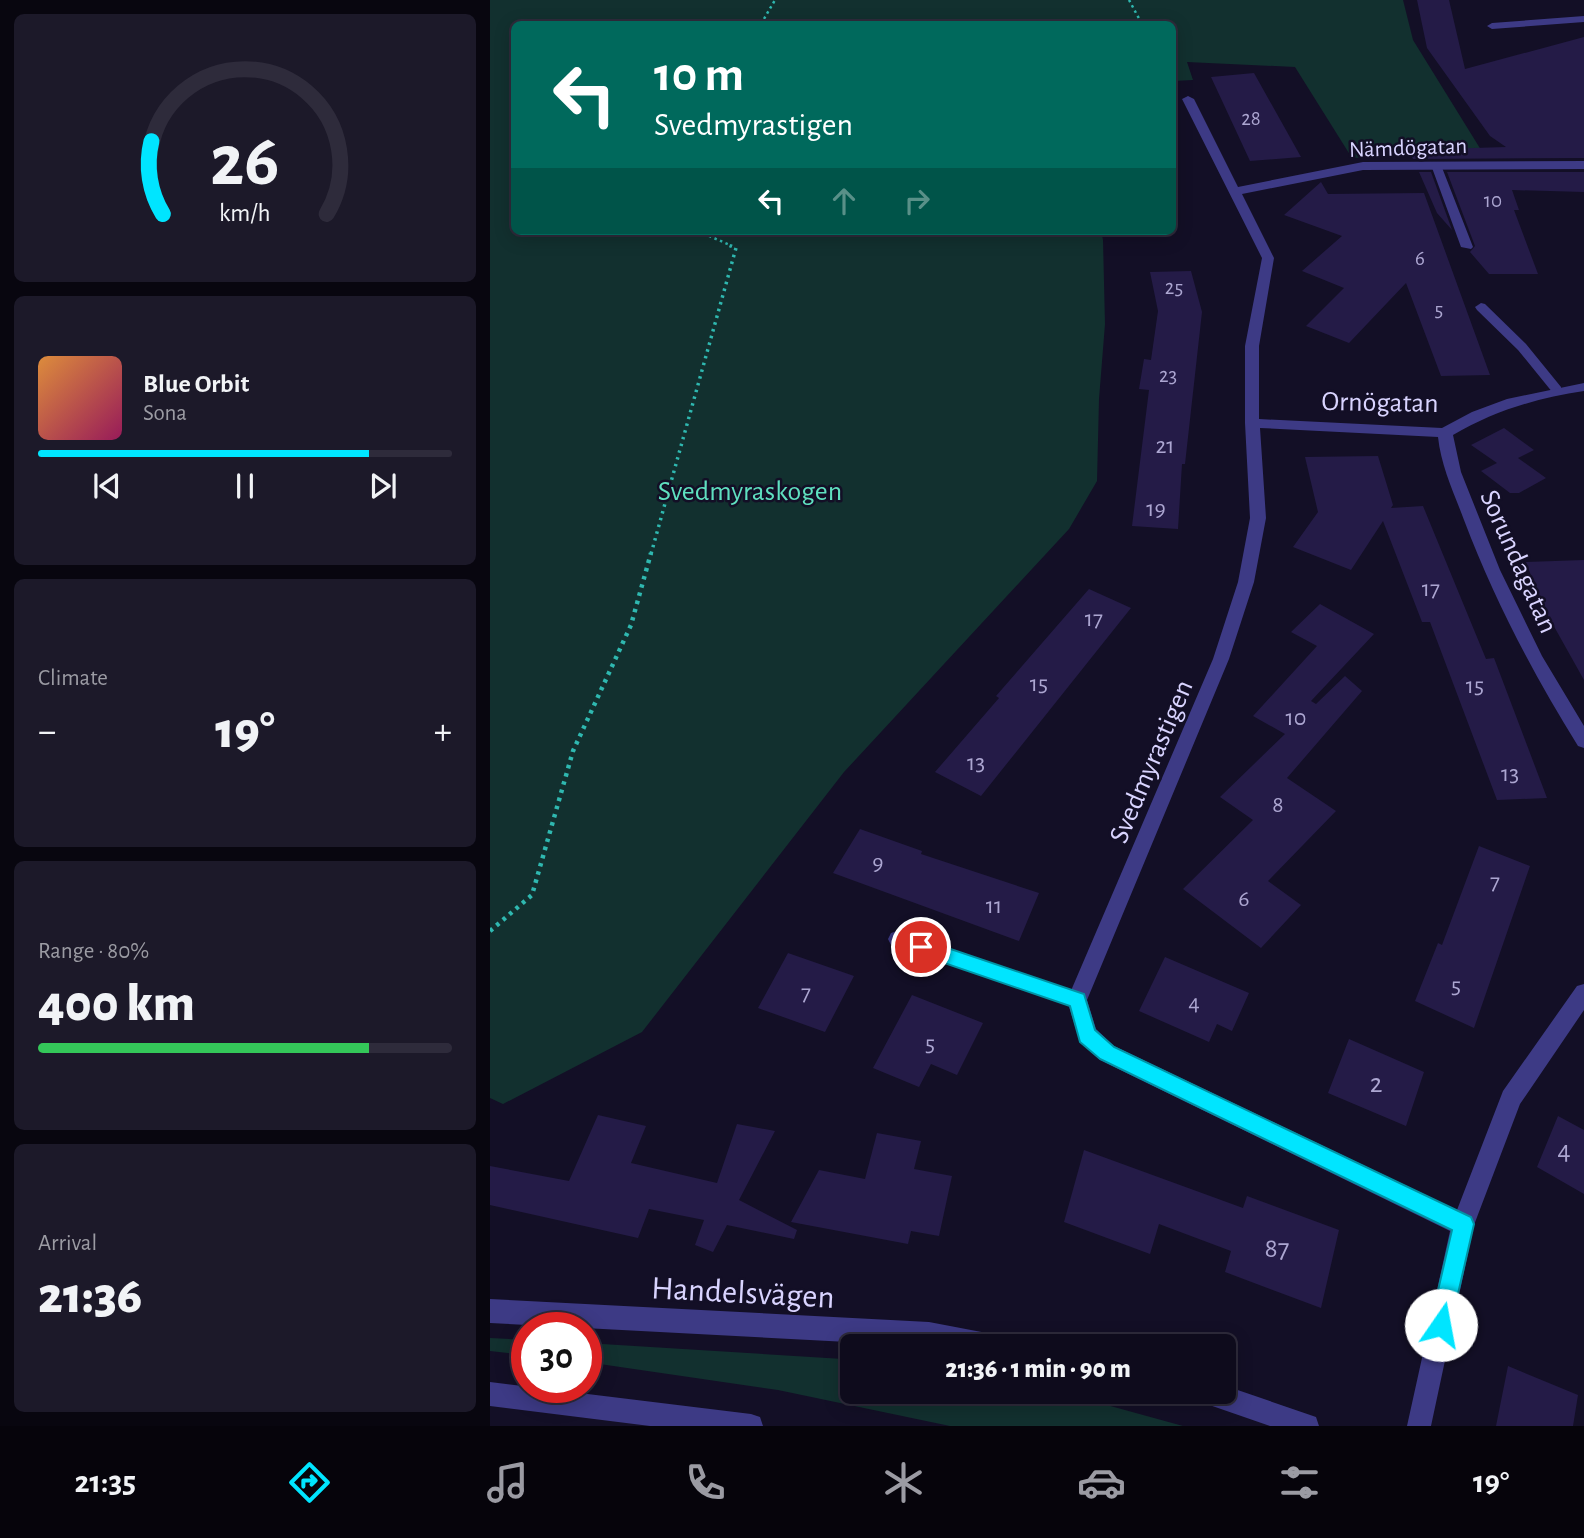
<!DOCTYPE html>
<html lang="en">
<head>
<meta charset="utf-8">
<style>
	body { margin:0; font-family:"Alegreya Sans",sans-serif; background:#1c1929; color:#f1f3f6; height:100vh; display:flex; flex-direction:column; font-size:26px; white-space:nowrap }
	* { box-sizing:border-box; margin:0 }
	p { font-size:23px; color:#9b9ba3 }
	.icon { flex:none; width:38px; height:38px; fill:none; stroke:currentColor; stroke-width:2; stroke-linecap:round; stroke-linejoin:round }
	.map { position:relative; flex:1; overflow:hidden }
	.sheet { display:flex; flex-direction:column; gap:14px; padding:14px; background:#08060f; width:490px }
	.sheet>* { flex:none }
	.banner { position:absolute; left:21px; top:21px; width:665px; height:214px; border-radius:10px; box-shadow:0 4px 18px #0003,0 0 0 2px #2e2b3b; background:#00695c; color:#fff; overflow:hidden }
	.speed { position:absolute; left:21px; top:1312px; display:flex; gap:14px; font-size:35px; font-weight:700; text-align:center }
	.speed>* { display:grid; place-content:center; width:91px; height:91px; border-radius:50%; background:#0e0b1c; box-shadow:0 4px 18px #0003,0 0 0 2px #2e2b3b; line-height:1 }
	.speed .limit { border:10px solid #d22; background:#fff; color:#111 }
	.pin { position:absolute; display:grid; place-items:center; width:60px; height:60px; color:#fff; margin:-30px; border:4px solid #fff; border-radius:50%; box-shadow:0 2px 7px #0007 }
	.me { position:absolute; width:77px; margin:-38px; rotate:12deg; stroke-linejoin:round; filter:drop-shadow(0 0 5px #0008) }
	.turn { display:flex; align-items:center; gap:24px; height:147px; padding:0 28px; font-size:32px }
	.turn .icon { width:91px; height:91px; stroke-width:2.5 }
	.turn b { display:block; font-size:49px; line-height:60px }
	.lanes { display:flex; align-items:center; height:66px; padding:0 28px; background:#0003; justify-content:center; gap:35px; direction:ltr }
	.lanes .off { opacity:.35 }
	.big { font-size:52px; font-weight:800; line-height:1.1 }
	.sheet .tile { flex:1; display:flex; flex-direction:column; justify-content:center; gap:10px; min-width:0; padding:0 24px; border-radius:10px; background:#1c1929 }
	.sheet .dial { align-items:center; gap:0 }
	.dial svg { height:182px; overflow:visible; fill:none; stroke:#2e2b3b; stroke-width:7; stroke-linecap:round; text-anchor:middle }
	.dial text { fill:#f1f3f6; stroke:none }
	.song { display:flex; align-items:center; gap:21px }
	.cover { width:84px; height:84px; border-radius:10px; background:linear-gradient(135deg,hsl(30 70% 55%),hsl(330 70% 35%)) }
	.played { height:7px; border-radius:4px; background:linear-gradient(90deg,#00e5ff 80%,#2e2b3b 80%) }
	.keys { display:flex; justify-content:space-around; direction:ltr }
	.heat { display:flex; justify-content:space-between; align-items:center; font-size:38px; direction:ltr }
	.charge { height:10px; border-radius:5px; background:linear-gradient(90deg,#34c759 80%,#2e2b3b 0) }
	.trip { position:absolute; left:350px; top:1334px; width:396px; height:70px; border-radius:10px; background:#0e0b1c; box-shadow:0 4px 18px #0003,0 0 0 2px #2e2b3b; font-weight:800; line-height:70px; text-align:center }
	.dock { display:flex; height:112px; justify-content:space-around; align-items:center; background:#06040b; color:#9b9ba3 }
	.dock .icon { width:49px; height:49px }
	.dock .active { color:#00e5ff }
	.dock b { font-size:32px; color:#f1f3f6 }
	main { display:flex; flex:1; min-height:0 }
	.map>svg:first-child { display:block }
	.green { fill:#12302f }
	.building { fill:#241b47 }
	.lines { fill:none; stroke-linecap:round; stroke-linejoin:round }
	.path-far2 { stroke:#2fb8b0; stroke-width:2.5; stroke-dasharray:2.5 3.5; stroke-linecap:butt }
	.path-far1 { stroke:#2fb8b0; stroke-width:3.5; stroke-dasharray:2.5 4.5; stroke-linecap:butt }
	.path { stroke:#2fb8b0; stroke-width:4.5; stroke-dasharray:3.5 5; stroke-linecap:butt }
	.lane { fill:#3d3a85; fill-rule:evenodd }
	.street { fill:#3d3a85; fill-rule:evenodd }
	.route { fill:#00e5ff; stroke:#0095a6; stroke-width:2 }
	.labels { text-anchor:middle; stroke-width:5; stroke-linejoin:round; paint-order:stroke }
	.far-number-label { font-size:21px; fill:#aca6d1 }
	.far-street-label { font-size:23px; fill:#d9d4ff; stroke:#130f26 }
	.number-label { font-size:24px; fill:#aca6d1 }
	.street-label { font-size:28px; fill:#d9d4ff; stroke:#130f26 }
	.park-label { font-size:28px; fill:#5fe0c0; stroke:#130f26 }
	.near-number-label { font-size:28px; fill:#aca6d1 }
	.near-street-label { font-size:33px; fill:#d9d4ff; stroke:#130f26 }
</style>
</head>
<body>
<main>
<section class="sheet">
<div class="tile dial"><svg viewBox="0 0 100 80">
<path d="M14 69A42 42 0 1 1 86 69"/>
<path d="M14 69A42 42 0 0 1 9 37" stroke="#00e5ff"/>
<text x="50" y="56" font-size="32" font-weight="700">26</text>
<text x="50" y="72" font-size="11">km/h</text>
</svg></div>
<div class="tile">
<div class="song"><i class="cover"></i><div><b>Blue Orbit</b><p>Sona</p></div></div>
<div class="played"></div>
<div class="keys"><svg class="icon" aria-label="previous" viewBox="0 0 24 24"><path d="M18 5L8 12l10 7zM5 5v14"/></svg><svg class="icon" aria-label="pause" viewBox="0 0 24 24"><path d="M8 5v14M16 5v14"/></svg><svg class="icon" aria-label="next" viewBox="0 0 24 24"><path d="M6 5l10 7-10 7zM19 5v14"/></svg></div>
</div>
<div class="tile"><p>Climate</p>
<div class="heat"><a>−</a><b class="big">19°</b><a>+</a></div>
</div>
<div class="tile"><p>Range · 80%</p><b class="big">400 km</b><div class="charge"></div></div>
<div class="tile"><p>Arrival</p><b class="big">21:36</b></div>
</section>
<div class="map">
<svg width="1094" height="1426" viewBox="0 0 1094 1426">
	<rect width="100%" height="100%" fill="#130f26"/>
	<!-- green -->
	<path class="green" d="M0,0H913L923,40L996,158L946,146L915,147L910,156L862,158L805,67L697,62L703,80L683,81L682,24H24V231H611L613,240L615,324L609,399L607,481L579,529L354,772L152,1032L13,1104L0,1098Z
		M0,1338L37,1340V1355L0,1351Z
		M96,1343L353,1359L362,1360V1391H549L595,1399L693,1426H460L288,1390L96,1362Z"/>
	<!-- building -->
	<path class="building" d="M927,0H959L975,69L1094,37V158L923,159L919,150L1016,147L1000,136L937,48Z
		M764,73L811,157L760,161L721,77Z
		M929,172H941L962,230L947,213Z
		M957,172H1094V192L1022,190L1029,210H1024L1048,274H999L980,252L985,246Z
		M831,182L838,194L934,193L1000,375L951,376L916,283L859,343L816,326L854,288L812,271L852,236L794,215Z
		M701,271L712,312L695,464H692L688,529L642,526L659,390L649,389L654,359L661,360L668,311L660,272Z
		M1014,428L1044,450L1028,458L1056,478L1029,493H1020L991,471L1007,463L981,445Z
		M888,456L903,505L901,508L933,506L996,659L1004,658L1057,798L1007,800L940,622H932L893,521L861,570L803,547L828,512L815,457Z
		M1094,560V680L1052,605L1036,562Z
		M599,589L641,608L491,796L445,772L509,698L506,696Z
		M830,604L884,634L821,701L826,704L855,676L872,691L797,778L846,811L778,881L811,905L771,948L693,889L763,820L730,797L795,734L763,716L827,646L801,632Z
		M370,829L432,851L431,854L549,893L529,941L343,873Z
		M989,846L1040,866L984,1028L925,1001L948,943L952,945Z
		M298,953L364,976L335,1032L268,1008Z
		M675,957L759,993L742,1031L727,1024L719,1042L649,1011Z
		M422,995L493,1023L467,1075L441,1064L429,1087L383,1068Z
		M859,1039L934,1072L916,1126L838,1093Z
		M108,1115L156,1126L141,1163L227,1183L247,1124L285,1131L249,1200L307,1230L304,1239L237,1225L223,1252L205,1245L214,1220L159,1209L148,1238L0,1205V1166L79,1181Z
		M1068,1116L1094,1130V1194L1047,1167Z
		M387,1133L431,1141L424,1169L462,1176L449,1236L421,1231L418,1244L301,1222L329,1170L375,1179Z
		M594,1150L753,1208L757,1196L849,1230L831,1308L735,1272L741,1251L669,1224L660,1254L574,1222Z
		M1018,1366L1088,1395L1083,1426H1006Z"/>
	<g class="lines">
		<!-- path-far2 -->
		<path class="path-far2" d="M639,0L652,24
			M271,24L285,0
			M208,231L242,246"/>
		<!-- path-far1 -->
		<path class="path-far1" d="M161,554L246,248L238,245"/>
		<!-- path -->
		<path class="path" d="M0,931L42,895L83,751L141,625L161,553"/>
		<!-- lane -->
		<path class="lane" d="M946,162L951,165L983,247L981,249L971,247L941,165Z
			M991,303L995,304L1036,344L1071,387V393H1063L1028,350L987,310L985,307Z
			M407,931L587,992L594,994L596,1000L594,1006L587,1008L401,945L398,939L401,933Z"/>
		<!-- street -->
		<path class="street" d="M1094,16V22L1002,29L997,26L1002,23Z
			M698,96L704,99L748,187L873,162L1094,161V169L873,170L752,194L784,258L769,346V419L952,428L982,412L1017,399L1094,383V391C1047,398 1004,411 963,435L971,472L1010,570L1052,656L1094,726V748L1088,746C1043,674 1004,599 974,520C964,493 951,466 948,437L770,428L776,518L764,582L739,659L597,1000L606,1029L624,1046L967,1210L1013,1091L1087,986L1094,984V1010L1030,1104L984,1225L941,1426H917L960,1231L610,1060L590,1042L577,1000L723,659L748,582L760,518L755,423V346L772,258L692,99Z
			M0,1299L439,1322L502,1334L511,1337L514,1346H434L0,1323Z
			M0,1382L261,1414L270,1417L273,1426H160L0,1406Z
			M733,1385L826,1417L829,1426H780L705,1400L702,1391H733Z"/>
	</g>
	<!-- route -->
	<path class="route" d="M431,939L594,994L605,1030L624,1047L981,1217L984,1224L959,1333L951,1336L943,1333L940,1325L962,1230L610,1059L590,1042L580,1006L425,953L422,947L425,942Z"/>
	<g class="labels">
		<!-- far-number labels -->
		<g class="far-number-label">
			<text x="761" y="125">28</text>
			<text x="1003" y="207">10</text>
			<text x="930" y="265">6</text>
			<text x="684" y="294">25</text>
			<text x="949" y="316">5</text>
			<text x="678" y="382">23</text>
		</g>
		<!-- far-street labels -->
		<g class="far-street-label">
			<text transform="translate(918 147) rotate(-2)" y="8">Nämdögatan</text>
		</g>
		<!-- number labels -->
		<g class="number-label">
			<text x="675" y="453">21</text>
			<text x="666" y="516">19</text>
			<text x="941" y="596">17</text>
			<text x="604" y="626">17</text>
			<text x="549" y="691">15</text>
			<text x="985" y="693">15</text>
			<text x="806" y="725">10</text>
			<text x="486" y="770">13</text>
			<text x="1020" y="781">13</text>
			<text x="788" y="812">8</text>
			<text x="388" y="870">9</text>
			<text x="1005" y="889">7</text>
			<text x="754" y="906">6</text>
			<text x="504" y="913">11</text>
			<text x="966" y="993">5</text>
			<text x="316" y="1000">7</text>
			<text x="704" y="1010">4</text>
			<text x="440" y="1051">5</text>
		</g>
		<!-- street labels -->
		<g class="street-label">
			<text transform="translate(890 401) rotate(1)" y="10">Ornögatan</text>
			<text transform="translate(1030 561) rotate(66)" y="10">Sorundagatan</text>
			<text transform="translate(660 761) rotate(-67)" y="10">Svedmyrastigen</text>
		</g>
		<!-- park labels -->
		<g class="park-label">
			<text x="260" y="500">Svedmyraskogen</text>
		</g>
		<!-- near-number labels -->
		<g class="near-number-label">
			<text x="886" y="1092">2</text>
			<text x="1074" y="1159">4</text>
			<text x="787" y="1257">87</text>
		</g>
		<!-- near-street labels -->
		<g class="near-street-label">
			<text transform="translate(253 1291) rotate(3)" y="12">Handelsvägen</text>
		</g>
	</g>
</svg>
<div class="speed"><div class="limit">30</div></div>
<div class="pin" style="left:431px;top:947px;background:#d93025"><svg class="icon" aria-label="arrive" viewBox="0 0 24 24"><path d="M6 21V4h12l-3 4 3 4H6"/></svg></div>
<svg class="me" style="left:951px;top:1325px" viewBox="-20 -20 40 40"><circle r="19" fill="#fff"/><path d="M0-13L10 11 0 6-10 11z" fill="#00e5ff"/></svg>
<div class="trip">21:36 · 1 min · 90 m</div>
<div class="banner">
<div class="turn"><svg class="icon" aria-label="left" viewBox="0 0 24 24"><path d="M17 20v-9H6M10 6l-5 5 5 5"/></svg><div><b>10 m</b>Svedmyrastigen</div></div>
<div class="lanes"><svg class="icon" aria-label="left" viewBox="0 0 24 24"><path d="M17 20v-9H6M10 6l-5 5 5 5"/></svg><svg class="icon off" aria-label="ahead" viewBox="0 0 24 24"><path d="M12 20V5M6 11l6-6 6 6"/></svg><svg class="icon off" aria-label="right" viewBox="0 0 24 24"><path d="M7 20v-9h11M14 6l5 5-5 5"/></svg></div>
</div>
</div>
</main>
<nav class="dock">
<b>21:35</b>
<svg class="icon active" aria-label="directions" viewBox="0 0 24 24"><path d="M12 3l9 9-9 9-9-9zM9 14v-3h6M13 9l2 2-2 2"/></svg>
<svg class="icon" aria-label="music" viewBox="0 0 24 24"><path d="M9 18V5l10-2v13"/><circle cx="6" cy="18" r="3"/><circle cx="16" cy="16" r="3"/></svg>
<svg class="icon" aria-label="phone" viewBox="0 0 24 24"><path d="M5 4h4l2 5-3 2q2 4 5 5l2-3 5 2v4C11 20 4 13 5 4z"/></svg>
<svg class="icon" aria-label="climate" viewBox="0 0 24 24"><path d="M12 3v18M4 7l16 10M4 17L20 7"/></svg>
<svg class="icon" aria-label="car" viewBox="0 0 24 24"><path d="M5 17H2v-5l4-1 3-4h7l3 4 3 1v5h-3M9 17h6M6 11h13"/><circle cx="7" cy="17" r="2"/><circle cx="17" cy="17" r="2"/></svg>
<svg class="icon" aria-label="filters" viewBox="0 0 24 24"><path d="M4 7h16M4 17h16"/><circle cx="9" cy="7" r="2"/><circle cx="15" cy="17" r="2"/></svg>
<b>19°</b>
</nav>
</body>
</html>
